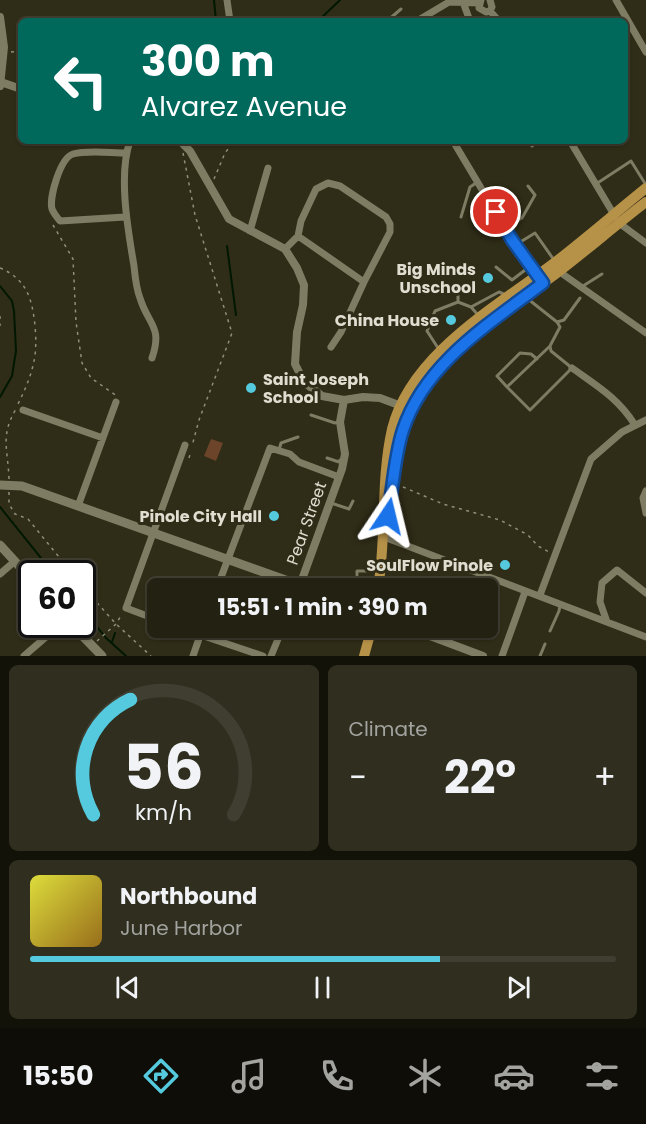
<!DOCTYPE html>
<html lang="en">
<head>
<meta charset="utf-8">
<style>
	body { margin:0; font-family:Poppins,sans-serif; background:#2f2e1f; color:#f1f3f6; height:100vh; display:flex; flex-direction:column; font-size:22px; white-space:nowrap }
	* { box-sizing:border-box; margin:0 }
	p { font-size:20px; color:#a3a39f }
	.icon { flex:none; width:33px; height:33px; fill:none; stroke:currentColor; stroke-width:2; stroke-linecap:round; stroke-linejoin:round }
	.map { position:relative; height:656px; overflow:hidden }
	.sheet { display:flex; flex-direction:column; gap:9px; padding:9px; background:#131209; flex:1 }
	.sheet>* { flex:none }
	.banner { position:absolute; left:18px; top:18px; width:610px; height:126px; border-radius:9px; box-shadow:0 2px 4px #0004,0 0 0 2px #403e31; background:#00695c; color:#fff; overflow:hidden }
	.speed { position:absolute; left:18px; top:560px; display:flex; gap:12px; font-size:30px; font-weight:700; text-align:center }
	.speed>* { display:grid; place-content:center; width:78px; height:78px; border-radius:50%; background:#232111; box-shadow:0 2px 4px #0004,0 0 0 2px #403e31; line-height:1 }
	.speed .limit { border:3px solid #111; border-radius:9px; background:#fff; color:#111 }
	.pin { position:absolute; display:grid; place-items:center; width:51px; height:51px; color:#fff; margin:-26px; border:3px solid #fff; border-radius:50%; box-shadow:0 2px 6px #0007 }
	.me { position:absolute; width:66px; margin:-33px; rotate:10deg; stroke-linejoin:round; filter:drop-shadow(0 0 4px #0008) }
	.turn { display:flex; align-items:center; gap:21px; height:126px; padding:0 24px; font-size:27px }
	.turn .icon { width:78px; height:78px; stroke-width:2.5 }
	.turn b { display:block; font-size:42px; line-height:51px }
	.big { font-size:45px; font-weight:700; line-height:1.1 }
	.sheet .card { flex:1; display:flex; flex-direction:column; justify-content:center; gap:9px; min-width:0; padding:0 21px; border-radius:9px; background:#2f2e1f }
	.sheet .dial { align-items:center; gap:0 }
	.dial svg { height:156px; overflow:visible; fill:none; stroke:#403e31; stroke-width:7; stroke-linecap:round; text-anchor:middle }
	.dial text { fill:#f1f3f6; stroke:none }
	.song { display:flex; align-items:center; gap:18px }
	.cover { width:72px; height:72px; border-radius:9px; background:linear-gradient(135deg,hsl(60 70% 55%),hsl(40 70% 35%)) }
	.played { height:6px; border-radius:3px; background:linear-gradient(90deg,#55cade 70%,#403e31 70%) }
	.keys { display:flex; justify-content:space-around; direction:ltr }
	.heat { display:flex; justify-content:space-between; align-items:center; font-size:33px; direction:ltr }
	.sheet .tiles { flex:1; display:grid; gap:9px; grid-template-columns:1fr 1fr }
	.card:last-child { grid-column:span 2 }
	.trip { position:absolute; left:147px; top:578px; width:351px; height:60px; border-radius:9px; background:#232111; box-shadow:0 2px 4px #0004,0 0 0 2px #403e31; font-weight:700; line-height:60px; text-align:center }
	.dock { display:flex; height:96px; justify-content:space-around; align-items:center; background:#0e0d07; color:#a3a39f }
	.dock .icon { width:42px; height:42px }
	.dock .selected { color:#55cade }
	.dock b { font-size:27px; color:#f1f3f6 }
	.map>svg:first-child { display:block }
	.green { fill:#6b4429 }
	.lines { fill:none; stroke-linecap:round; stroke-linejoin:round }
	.stream { stroke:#001800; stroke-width:2 }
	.path { stroke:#908e7d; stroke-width:1.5; stroke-dasharray:3 4.5; stroke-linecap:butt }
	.service { stroke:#7f7c64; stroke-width:3 }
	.minor { stroke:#7f7c64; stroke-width:7 }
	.tertiary { stroke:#7f7c64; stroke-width:8 }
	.secondary { stroke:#7f7c64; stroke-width:9 }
	.primary { stroke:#b69148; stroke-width:10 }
	.route-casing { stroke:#114b97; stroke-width:15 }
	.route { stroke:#1a73e8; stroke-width:10 }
	.poi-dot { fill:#55cade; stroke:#2f2c17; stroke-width:2 }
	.labels { text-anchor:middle; stroke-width:6; stroke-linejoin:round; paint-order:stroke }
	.poi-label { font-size:16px; font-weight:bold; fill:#e0ded1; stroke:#2f2c17; text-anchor:end }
	.street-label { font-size:16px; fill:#e0ded1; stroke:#2f2c17 }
</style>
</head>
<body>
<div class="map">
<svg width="646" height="656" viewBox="0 0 646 656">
	<rect width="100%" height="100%" fill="#2f2c17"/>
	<!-- green -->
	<path class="green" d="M211,439L223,443L216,461L204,456Z
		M325,627H361L358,639Z"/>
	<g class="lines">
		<!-- stream -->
		<path class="stream" d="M214,0L216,21
			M318,21L340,0
			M227,246L236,315
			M0,286L12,301L14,311L16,351L12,376L0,397
			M0,507L53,573
			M82,608L106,638L126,656
			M112,642L115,633"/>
		<!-- path -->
		<path class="path" d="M11,52L21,51
			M183,153L195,215L232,333L199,420L192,446
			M214,179L225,153L234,141
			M53,225L73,259L76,322L82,363L91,378L117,396
			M0,268C12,273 21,280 27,292C35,307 38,344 34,361C31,376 25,390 18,404
			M0,316V326
			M189,458L191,451
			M9,479C8,449 0,436 16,409
			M403,487L443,504L500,520L528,535L538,546L549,552
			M9,492V504L15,514L28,519L72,573
			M82,586L116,624L151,656
			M356,627L361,630
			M322,633L324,628L329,627
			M97,641L116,624L122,614"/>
		<!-- service -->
		<path class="service" d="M387,21L401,9
			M532,146L538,141
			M596,184L631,161L646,185
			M461,217L470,187L476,183
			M505,227L522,218L535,195L528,186
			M517,244L535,233L554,260
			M496,267L512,280L529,267
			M458,284V302L471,307L478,315
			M583,286L602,274
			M528,299L557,322L560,327L550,346L507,387L530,410L572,368L551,351L550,346
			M471,307L499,292L506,295
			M557,322L564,320L580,298
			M438,348L427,331L435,311L458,302
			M507,387L497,376L520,353L531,354L537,359
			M311,415L335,423L339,422
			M279,450L281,443L298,437
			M327,458L339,462L340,460
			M331,503L349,509L353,501
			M357,575V571H379
			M350,588L352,585H377
			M550,631L559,611L560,605
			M540,656L545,644"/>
		<!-- minor -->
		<path class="minor" d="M227,0L230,21
			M481,0L479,8L486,12L490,11L492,7L490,0
			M616,0L646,52
			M463,2L470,21
			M490,11L499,21
			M417,21L449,2L479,3
			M130,141C118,175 128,230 134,266C135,276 136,288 140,298C148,325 163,326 152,358
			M453,141L512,240L538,276
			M570,141L619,223L646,243
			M125,217L60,221C57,217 54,214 52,209C49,198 60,158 73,154C87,150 111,153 126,153
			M250,231L268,168
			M285,249L298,236L301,221L316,189L328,183L340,186L386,217L390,224V232L364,282L298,236
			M559,268L564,275L646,333
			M331,347L341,332L364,282
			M572,368C597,386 618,398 635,425
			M23,410L103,438
			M646,491L643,498L646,513
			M78,506L116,402
			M384,537L646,637
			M0,574L15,561
			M217,588L270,448L290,454L299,462L339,477
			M540,595L591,459L622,432L646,420
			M158,620L126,608L185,445
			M607,622L600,602L602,583L617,570L646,593
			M177,627L263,656
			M24,656L61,624
			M193,656L203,627
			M271,656L283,627
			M502,656L525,592"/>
		<!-- tertiary -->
		<path class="tertiary" d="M0,17L4,47L0,86
			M1,82L21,89
			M180,141L190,151L229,219L285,249L297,268L304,285L303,305L297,332L295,364L304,382L322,396L344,400L363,397L380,398L404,407
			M300,585L342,469L345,454L340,422L344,400
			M406,627L483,656"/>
		<!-- secondary -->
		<path class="secondary" d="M0,485L22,486L308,588
			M0,545L32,580
			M71,624L102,656"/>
		<!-- primary -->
		<path class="primary" d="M388,514C395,479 396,444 410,412C434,355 509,309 557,273C587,250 616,225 646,202
			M378,588C387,535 380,482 392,429C411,354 496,307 554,263C585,239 615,213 646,188
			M364,656L372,627"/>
	</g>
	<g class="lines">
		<defs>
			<path id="route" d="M388,516C393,488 394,458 403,430C425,363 489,324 543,283L512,240L496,212"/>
		</defs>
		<!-- route casing -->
		<use href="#route" class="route-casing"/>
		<!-- route -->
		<use href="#route" class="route"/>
	</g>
	<!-- markers -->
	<g class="poi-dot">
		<circle cx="488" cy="278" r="6"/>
		<circle cx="451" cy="320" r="6"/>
		<circle cx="251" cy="388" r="6"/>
		<circle cx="274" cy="516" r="6"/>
		<circle cx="505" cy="565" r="6"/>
	</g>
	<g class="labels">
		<!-- poi labels -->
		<g class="poi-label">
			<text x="476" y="275">Big Minds<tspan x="476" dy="18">Unschool</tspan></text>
			<text x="439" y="326">China House</text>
			<text x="263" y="385" text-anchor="start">Saint Joseph<tspan x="263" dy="18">School</tspan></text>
			<text x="262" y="522">Pinole City Hall</text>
			<text x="493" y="571">SoulFlow Pinole</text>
		</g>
		<!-- street labels -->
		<g class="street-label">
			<text transform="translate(306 523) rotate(-70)" y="6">Pear Street</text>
		</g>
	</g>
</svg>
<div class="speed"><div class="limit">60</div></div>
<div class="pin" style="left:496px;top:212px;background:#d93025"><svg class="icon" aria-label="arrive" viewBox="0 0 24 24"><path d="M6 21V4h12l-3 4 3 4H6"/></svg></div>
<svg class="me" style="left:388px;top:516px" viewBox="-20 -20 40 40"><path d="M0-17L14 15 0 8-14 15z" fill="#1a73e8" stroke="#fff" stroke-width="4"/></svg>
<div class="trip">15:51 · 1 min · 390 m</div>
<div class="banner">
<div class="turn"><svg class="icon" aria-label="left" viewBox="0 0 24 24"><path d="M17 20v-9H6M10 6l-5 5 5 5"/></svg><div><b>300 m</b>Alvarez Avenue</div></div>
</div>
</div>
<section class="sheet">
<div class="tiles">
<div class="card dial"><svg viewBox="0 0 100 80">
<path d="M14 69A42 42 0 1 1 86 69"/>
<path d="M14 69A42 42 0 0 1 33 10" stroke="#55cade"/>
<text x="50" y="56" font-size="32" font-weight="700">56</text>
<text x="50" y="72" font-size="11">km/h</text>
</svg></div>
<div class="card"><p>Climate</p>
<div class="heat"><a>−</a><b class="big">22°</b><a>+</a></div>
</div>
<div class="card">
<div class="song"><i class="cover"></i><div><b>Northbound</b><p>June Harbor</p></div></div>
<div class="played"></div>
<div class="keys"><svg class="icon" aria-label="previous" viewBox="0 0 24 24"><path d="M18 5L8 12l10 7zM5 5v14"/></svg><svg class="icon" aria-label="pause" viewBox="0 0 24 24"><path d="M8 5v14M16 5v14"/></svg><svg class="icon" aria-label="next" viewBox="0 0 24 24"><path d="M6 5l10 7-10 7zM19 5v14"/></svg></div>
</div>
</div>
</section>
<nav class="dock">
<b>15:50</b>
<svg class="icon selected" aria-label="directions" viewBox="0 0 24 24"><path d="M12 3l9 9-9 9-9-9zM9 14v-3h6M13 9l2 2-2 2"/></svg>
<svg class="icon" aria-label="music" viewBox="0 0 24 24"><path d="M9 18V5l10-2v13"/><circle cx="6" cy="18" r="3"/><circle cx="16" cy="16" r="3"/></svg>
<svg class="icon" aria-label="phone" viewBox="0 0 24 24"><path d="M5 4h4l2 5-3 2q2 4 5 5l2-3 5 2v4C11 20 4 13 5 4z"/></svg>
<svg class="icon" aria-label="climate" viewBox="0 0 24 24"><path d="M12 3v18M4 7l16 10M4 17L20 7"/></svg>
<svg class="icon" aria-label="car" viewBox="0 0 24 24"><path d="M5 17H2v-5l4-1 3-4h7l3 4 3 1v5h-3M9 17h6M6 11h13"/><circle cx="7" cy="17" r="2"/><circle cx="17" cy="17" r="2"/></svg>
<svg class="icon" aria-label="filters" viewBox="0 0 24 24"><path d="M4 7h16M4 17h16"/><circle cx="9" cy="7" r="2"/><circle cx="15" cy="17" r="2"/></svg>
</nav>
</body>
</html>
